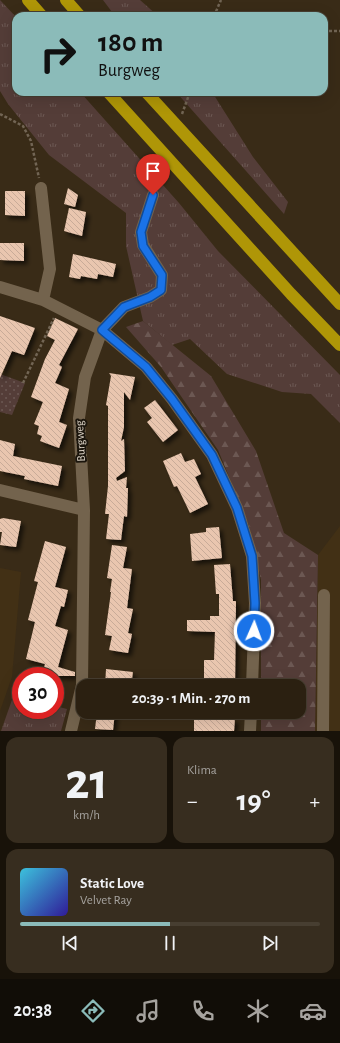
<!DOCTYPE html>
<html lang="de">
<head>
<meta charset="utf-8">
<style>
	body { margin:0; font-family:"Alegreya Sans",sans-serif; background:#372d1f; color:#f1f3f6; height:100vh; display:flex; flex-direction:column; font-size:15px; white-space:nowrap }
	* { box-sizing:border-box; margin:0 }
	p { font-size:13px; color:#a6a39f }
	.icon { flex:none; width:22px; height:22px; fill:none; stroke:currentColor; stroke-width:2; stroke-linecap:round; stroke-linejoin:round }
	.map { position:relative; height:731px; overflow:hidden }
	.panel { display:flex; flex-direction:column; gap:6px; padding:6px; background:#181209; flex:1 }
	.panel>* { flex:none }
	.banner { position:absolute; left:12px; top:12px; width:316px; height:84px; border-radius:12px; box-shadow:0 4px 16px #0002,0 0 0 1px #473e31; background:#8bbbb9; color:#111; overflow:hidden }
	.speed { position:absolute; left:12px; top:667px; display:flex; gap:8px; font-size:20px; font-weight:700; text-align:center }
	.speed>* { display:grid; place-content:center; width:52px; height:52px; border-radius:50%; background:#2b2011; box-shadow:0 4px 16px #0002,0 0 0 1px #473e31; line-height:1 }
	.speed .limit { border:6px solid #d22; background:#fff; color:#111 }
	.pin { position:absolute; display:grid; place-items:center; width:34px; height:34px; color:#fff; margin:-41px -17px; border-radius:50% 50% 50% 0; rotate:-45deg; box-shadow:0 0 4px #0007 }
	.pin .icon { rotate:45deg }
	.me { position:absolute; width:44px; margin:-22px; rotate:2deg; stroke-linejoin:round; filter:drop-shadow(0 0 3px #0008) }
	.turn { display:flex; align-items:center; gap:14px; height:84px; padding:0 20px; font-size:18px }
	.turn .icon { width:52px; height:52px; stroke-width:2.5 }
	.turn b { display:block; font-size:28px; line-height:34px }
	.big { font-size:30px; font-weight:600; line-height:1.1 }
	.panel .widget { flex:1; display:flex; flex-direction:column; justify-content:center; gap:6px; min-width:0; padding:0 14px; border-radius:12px; background:#372d1f }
	.panel .dial { align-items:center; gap:0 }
	.dial b { font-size:52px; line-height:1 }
	.song { display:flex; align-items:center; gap:12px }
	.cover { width:48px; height:48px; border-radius:6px; background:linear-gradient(135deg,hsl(190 70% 55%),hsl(250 70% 35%)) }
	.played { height:4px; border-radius:2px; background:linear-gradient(90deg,#8bbbb9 50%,#473e31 50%) }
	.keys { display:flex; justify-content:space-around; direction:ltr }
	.heat { display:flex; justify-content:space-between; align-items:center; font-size:22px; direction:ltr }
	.panel .tiles { flex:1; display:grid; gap:6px; grid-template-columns:1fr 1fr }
	.widget:last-child { grid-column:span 2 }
	.trip { position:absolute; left:76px; top:679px; width:230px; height:40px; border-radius:12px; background:#2b2011; box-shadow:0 4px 16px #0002,0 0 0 1px #473e31; font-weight:600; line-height:40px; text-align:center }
	.tab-bar { display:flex; height:64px; justify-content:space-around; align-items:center; background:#110d07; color:#a6a39f }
	.tab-bar .icon { width:28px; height:28px }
	.tab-bar .selected { color:#8bbbb9 }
	.tab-bar b { font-size:18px; color:#f1f3f6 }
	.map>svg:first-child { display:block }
	.built { fill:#423015 }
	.grass { fill:url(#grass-tufts) }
	.forest { fill:url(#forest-firs) }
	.park { fill:url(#park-dots) }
	.building { fill:url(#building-back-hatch); filter:url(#shadow) }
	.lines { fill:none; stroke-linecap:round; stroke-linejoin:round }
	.path { stroke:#726554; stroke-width:2.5; stroke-dasharray:3 2; stroke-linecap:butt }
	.minor { stroke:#73634d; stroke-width:12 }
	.highway { stroke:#af9607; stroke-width:12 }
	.route-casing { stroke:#114b97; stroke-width:10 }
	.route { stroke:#1a73e8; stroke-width:7 }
	.labels { text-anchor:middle; stroke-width:4; stroke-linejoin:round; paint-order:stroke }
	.street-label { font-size:12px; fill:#dcd3c6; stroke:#1b150c }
</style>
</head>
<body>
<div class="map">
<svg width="340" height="731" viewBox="0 0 340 731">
	<defs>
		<pattern id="grass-tufts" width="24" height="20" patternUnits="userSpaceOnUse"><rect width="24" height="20" fill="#543d38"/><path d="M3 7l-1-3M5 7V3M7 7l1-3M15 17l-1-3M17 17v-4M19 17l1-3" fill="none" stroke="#6c5853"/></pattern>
		<pattern id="forest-firs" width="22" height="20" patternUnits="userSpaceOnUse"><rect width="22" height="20" fill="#543d38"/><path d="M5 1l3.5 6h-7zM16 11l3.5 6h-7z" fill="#6c5853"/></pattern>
		<pattern id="park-dots" width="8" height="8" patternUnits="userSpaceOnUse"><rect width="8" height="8" fill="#543d38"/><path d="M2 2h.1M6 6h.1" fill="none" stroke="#6c5853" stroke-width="1.8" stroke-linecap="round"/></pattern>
		<pattern id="building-back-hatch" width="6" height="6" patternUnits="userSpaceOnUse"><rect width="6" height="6" fill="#e9c6af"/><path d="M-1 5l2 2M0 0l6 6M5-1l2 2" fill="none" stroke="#c8ab98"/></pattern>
		<filter id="shadow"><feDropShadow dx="3.5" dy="3.5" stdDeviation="2" flood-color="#0009"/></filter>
	</defs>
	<rect width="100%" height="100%" fill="#392b17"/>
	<!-- built -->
	<path class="built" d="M340,526V731H315L318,555Z
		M0,568L21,572L12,677L0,711Z"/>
	<!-- grass -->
	<path class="grass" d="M0,0L16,17V92H80L179,203L218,251L340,375V423L311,394L282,392L227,374L190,339L172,345L143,321L126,246V213L49,155L8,104L0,91Z
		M103,0H140L158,16H115Z
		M176,92H212L253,157L288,202L284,214Z
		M13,697L21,699V710H55V706L67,709L61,731H1Z"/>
	<!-- forest -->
	<path class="forest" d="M143,321L211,376L256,451L284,533L318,555L315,731H261V712H299V686H261V580L249,525L218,450L161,367L126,327Z"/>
	<!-- park -->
	<path class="park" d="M0,374L25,383L12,415L0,412Z"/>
	<!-- building -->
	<path class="building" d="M68,188L78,195L75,207L64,204Z
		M5,191H25V216L5,215Z
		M69,208L86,212L82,236L64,231Z
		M0,243H24V261L0,260Z
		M73,254L116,264L113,277L98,274L97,279L81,276L80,279L69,277Z
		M0,316L35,328L24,355L12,351L0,378Z
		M55,318L78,329L59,365L62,367L55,383L69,389L59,422L67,425L59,448L40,441L42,436L37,434L39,426L34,424L43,402L31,397L45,359L55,340L47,336Z
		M109,373L135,377L130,400L124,392V427L121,441L124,439L125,471L116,478L117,481L127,477L126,488H128L127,517L124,516L121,540L106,539L109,514H105L108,486V406L106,405L111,376Z
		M155,400L178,430L163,442L147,422L152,418L144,408Z
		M0,440L15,444L13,456L62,466L58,486L24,479L25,476L0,471Z
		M181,453L185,462L194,459L201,474L195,477L208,504L190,513L177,486L174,487L163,461Z
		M3,518L21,521L16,547L0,545L2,532H0V519Z
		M219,527L222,558L192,561L190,534L206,532V528Z
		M45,541L66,547L55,587L68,590L64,607L61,606L55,626L68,630L58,667L75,672V676H42L45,664L26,659L35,622L28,620L38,582L34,581Z
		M112,545L127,547L123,568L132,569L127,608L133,609L128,633L132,634L128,653L109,650L112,636L105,635L111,592H110L112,579L107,578Z
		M230,564L233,601H236L235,686H204V660H214L215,632L187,631V620H210V616H219V594H216L214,565Z
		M106,669L133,672L131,686H105Z
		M97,712H115L113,730L95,729Z
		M194,712H206V719H235L234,731H194Z"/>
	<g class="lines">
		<!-- path -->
		<path class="path" d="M214,16L221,0
			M324,31H340
			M0,114L23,126L31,141L39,178
			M182,114L190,92
			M157,184L162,170
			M23,383L54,318"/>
		<!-- minor -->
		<path class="minor" d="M41,188L50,269L43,300
			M0,287L43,300L102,330L146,367L172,399L212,455L237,508L252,556L255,603L252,686
			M0,490L84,510
			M71,731L82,685L84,510L79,418L85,377L102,330L124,307L150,297L161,290L162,275L143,245L141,232L153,195
			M250,731L251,712
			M323,731L324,595"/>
		<!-- highway -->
		<path class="highway" d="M28,0L42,16
			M66,0L80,16
			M108,92L291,294L340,345
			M146,92L340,304"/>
	</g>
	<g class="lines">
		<defs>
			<path id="route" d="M153,195L141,232L143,246L162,275L161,290L150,297L124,307L102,330L146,367L172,399L212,455L237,508L252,556L255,603L254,631"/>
		</defs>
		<!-- route casing -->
		<use href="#route" class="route-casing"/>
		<!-- route -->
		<use href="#route" class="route"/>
	</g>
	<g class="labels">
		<!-- street labels -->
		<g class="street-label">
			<text transform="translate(80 441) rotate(-93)" y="4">Burgweg</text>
		</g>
	</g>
</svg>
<div class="speed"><div class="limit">30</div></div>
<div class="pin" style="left:153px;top:195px;background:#d93025"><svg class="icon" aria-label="arrive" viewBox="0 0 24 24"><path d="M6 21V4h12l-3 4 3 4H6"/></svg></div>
<svg class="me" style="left:254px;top:631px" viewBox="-20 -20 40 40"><circle r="17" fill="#1a73e8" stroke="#fff" stroke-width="3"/><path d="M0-11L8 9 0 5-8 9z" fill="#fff"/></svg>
<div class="trip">20:39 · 1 Min. · 270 m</div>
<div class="banner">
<div class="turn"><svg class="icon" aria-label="right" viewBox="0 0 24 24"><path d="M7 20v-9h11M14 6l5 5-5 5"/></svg><div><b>180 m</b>Burgweg</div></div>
</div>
</div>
<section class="panel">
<div class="tiles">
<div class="widget dial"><b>21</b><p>km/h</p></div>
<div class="widget"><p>Klima</p>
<div class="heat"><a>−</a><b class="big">19°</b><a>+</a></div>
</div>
<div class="widget">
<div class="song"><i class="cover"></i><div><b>Static Love</b><p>Velvet Ray</p></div></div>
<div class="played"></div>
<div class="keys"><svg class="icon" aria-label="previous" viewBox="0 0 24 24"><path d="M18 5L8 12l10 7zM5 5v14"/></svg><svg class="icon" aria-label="pause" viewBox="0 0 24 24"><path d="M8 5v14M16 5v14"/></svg><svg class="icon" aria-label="next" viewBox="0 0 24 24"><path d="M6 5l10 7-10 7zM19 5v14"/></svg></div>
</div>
</div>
</section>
<nav class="tab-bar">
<b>20:38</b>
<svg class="icon selected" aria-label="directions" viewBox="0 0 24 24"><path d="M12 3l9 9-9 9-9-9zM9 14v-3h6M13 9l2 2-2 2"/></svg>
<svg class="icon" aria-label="music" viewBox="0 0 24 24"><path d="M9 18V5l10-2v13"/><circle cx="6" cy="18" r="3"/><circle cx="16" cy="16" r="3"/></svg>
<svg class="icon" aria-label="phone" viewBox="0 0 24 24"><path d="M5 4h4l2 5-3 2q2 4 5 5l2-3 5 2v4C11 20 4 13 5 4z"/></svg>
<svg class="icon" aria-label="climate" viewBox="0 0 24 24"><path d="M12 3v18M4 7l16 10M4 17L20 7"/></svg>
<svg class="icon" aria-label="car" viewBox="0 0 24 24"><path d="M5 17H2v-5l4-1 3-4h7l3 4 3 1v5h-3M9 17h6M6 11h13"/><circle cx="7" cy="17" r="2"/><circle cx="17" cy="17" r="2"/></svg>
</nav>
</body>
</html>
